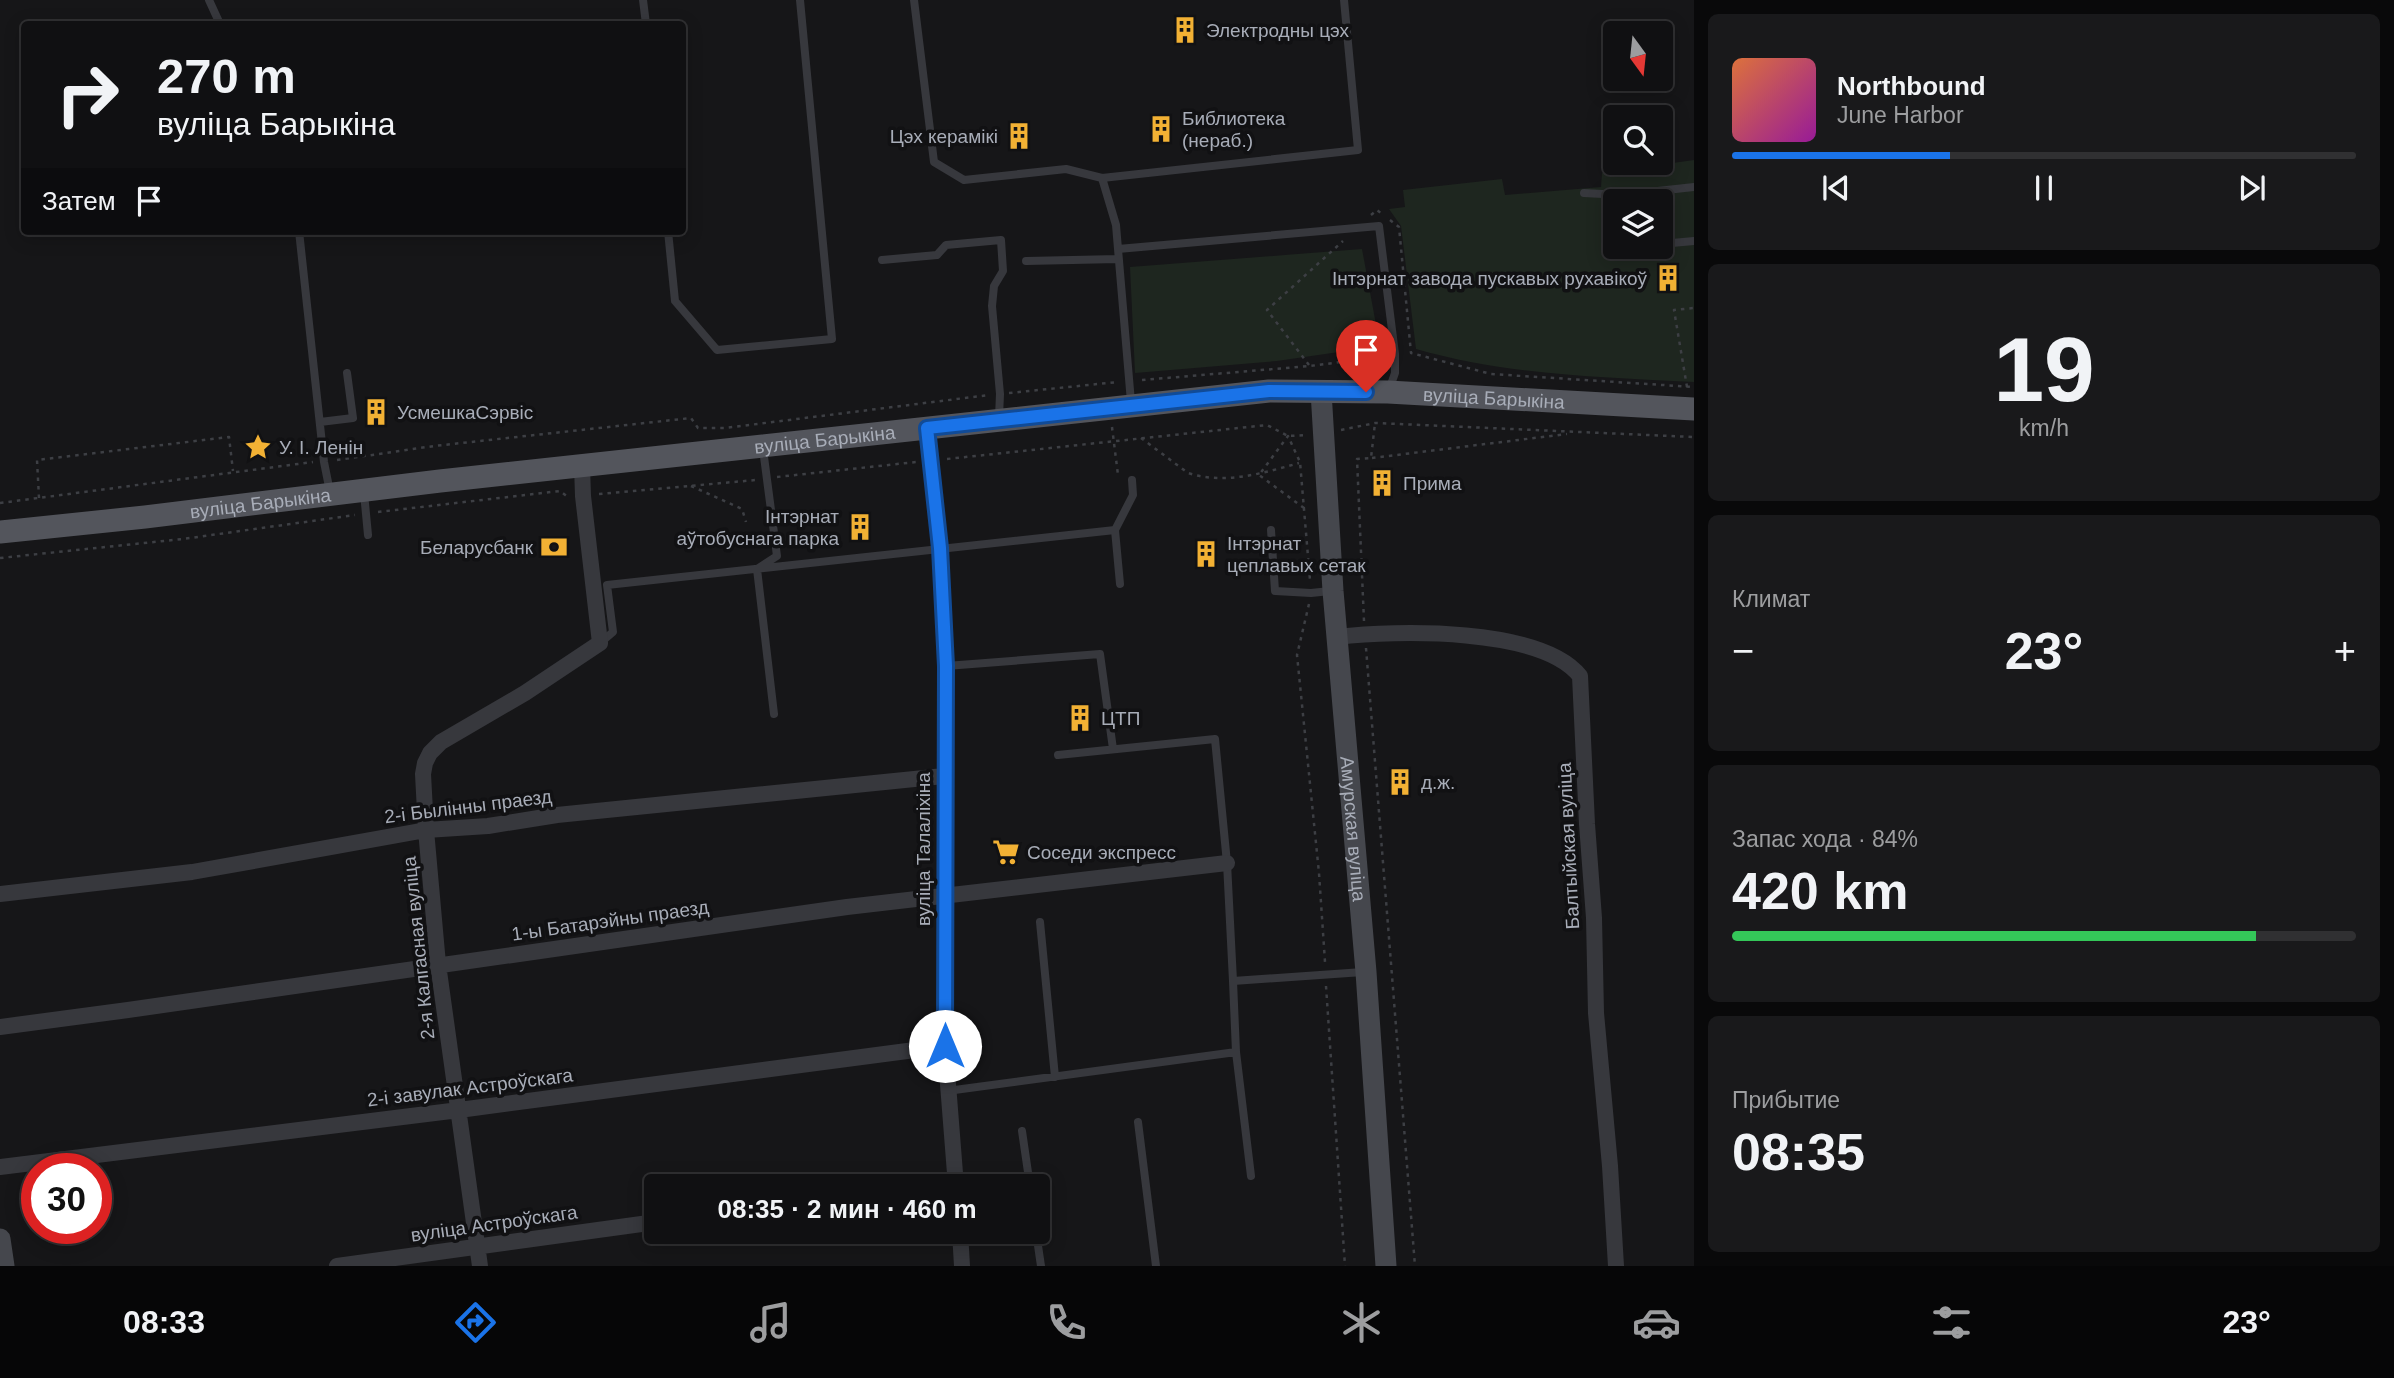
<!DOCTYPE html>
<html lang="ru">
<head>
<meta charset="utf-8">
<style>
	body { margin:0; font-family:Helvetica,sans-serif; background:#19191b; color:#f1f3f6; height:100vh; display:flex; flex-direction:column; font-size:26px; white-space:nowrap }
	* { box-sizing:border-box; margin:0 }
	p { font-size:23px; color:#9c9d9f }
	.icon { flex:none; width:38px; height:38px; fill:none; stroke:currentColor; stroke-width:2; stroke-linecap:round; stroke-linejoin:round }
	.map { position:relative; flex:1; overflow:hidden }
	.sheet { display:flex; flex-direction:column; gap:14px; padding:14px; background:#09090a; width:700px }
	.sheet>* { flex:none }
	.banner { position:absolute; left:21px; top:21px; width:665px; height:214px; border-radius:7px; box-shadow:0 4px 18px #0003,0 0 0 2px #303032; background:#101012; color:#f1f3f6; overflow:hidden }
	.needle { width:46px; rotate:165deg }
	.tools { position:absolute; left:1603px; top:21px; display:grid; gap:14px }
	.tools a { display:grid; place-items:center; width:70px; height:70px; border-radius:7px; background:#101012; box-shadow:0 4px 18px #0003,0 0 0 2px #303032; font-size:35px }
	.speed { position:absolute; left:21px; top:1153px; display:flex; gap:14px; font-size:35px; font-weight:700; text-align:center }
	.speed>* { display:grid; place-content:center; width:91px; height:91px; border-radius:50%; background:#101012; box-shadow:0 4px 18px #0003,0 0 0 2px #303032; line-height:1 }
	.speed .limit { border:10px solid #d22; background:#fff; color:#111 }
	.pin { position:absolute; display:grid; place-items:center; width:60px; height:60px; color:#fff; margin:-72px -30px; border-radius:50% 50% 50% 0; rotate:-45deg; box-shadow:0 0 7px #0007 }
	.pin .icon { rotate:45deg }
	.me { position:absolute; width:77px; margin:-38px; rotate:0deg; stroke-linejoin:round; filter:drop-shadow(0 0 5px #0008) }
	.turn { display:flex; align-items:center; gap:24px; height:147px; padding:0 21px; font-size:32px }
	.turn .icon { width:91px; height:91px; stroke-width:2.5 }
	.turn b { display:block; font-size:49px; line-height:60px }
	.then { display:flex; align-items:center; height:66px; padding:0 21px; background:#0003; gap:14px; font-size:26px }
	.big { font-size:52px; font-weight:800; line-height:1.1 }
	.sheet .tile { flex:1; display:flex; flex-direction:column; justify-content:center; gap:10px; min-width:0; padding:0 24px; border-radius:10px; background:#19191b }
	.sheet .dial { align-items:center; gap:0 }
	.dial b { font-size:91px; line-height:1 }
	.song { display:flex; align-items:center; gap:21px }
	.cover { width:84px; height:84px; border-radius:10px; background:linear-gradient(135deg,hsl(20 70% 55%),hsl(300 70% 35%)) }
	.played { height:7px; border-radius:4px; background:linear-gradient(90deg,#1a73e8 35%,#303032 35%) }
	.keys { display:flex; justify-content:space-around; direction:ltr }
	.heat { display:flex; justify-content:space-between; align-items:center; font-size:38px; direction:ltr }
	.charge { height:10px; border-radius:5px; background:linear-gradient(90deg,#34c759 84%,#303032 0) }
	.trip { position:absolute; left:644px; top:1174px; width:406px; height:70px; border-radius:7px; background:#101012; box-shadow:0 4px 18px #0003,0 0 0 2px #303032; font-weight:800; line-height:70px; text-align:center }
	.menu { display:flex; height:112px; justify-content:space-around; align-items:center; background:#060607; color:#9c9d9f }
	.menu .icon { width:49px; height:49px }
	.menu .selected { color:#1a73e8 }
	.menu b { font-size:32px; color:#f1f3f6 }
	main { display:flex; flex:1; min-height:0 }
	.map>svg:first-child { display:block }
	.green { fill:#1e261f; fill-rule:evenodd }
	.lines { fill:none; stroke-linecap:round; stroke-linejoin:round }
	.path { stroke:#3d3f44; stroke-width:2.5; stroke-dasharray:3.5 5; stroke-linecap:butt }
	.lane { stroke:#37383d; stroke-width:8 }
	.street { stroke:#37383d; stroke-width:16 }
	.secondary { stroke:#45474d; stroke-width:21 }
	.primary { stroke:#53555c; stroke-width:23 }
	.route-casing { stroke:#114b97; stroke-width:18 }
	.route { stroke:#1a73e8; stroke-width:12 }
	.labels { text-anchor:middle; stroke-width:7; stroke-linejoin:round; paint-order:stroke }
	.poi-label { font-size:19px; fill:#a8adb8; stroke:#111113; text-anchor:start }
	.street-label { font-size:19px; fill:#a8adb8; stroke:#111113 }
</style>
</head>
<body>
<main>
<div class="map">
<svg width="1694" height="1266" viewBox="0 0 1694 1266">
	<rect width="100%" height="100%" fill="#161618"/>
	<!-- green -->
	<path class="green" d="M1694,160V382C1601,377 1506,375 1416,349L1401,226L1389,209L1405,207L1403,190L1502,179L1505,195L1601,187L1602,173ZM1615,201H1661V247H1615Z
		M1362,249L1380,346L1277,361L1135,373L1130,267Z"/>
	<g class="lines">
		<!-- path -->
		<path class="path" d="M1371,215L1377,210L1382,214
			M1390,220L1399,227L1411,353L1491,374L1694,387
			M1309,365L1267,310L1343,241
			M1142,380L1310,366L1372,358
			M1687,387L1674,310L1694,308
			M1009,393L1118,382
			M1112,427L1118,475
			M1341,430L1375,423L1694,437
			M1141,438L1188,473C1224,485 1264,473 1299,463
			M1372,458L1567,434
			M947,459L1267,425L1288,436L1307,435
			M337,460L434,446L691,418L698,428H725L989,395
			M777,477L916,462
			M691,486L742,509L746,522
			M599,494L756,480
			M39,498L37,460L229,437L233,471
			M0,503L313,462
			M1304,508L1259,475L1288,436L1300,462L1310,580
			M378,512L560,491L568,497
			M0,558L183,539L355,515
			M1309,604L1297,655L1319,873L1325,962
			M1364,621L1357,459L1371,458L1375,423
			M1366,648L1415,1266
			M1326,986L1345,1266"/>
		<!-- lane -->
		<path class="lane" d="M209,0L220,24
			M643,0L646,24
			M914,0L934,162L964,180L1066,169L1102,178
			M1584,193L1621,195L1694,187
			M299,231L324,462L330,492
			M668,231L675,301L717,350L832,339L800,0
			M1661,244L1694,241
			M1118,249L1116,225L1102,178L1358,150L1344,0
			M882,260L937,255L946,245L1001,240L1003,271L994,286L992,306L1000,394L999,417
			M1026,261L1118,259
			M1131,402L1118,249L1379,226L1395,354V373L1389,390
			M320,422L353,418L347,373
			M763,449L777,556L757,569L774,714
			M364,493L368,535
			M1115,530L1133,495L1132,480
			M1271,530L1275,591L1311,593L1330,591
			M600,643L613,632L607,585L1115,530L1120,584
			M946,666L1100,654L1113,749
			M1058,755L1215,739L1227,863L1233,981
			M1040,922L1055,1077
			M947,1091L1236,1052
			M1138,1122L1156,1266
			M1022,1131L1030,1186
			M1251,1176L1236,1052L1233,981L1363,972
			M1036,1232L1041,1266"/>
		<!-- street -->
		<path class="street" d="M927,428L940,548L946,666L945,1046L956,1186
			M1337,637C1396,630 1541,627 1580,676L1587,824L1594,918L1596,1013L1610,1166L1616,1266
			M0,894L192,872L426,830L488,826L557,815L944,776
			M0,1027L128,1010L847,907L1227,863
			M0,1167L459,1110L945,1046
			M922,1186L955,1182
			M960,1232L962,1266
			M337,1266L656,1222
			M480,1266L438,964L426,830L423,774L425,763L430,753L441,742L525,693L600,643L583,496L582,466"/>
		<!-- secondary -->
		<g class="secondary">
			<path id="s1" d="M1321,391L1333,591L1366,972L1386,1266"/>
			<path d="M0,1239L4,1266"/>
		</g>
		<!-- primary -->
		<path class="primary" id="s2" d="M0,532L145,517L440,481L1269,391L1388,392L1694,409"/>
	</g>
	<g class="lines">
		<defs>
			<path id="route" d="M945,1046L946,666L940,548L927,428L1269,391L1366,392"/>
		</defs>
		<!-- route casing -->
		<use href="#route" class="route-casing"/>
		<!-- route -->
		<use href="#route" class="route"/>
	</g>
	<!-- icons -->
	<defs>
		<symbol id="building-bare" viewBox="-9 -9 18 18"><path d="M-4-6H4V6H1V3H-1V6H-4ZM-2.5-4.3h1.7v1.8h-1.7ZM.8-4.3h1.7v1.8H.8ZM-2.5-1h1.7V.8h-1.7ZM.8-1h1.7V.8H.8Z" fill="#f2b134" stroke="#111113" stroke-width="2.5" paint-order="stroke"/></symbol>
		<symbol id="sight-bare" viewBox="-9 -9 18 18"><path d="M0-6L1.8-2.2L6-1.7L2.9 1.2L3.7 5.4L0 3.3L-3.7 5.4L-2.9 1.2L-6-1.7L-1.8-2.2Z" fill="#f2b134" stroke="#111113" stroke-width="2.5" paint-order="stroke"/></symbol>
		<symbol id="bank-bare" viewBox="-9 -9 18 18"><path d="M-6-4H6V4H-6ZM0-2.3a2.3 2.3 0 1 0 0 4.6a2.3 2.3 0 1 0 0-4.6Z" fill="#f2b134" stroke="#111113" stroke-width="2.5" paint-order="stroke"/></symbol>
		<symbol id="supermarket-bare" viewBox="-9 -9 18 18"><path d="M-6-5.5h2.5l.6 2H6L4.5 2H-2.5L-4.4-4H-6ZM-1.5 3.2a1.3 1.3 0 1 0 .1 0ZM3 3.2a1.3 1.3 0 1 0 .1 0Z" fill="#f2b134" stroke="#111113" stroke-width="2.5" paint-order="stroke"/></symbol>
	</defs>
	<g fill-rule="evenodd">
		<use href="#building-bare" x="1166" y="11" width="38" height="38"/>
		<use href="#building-bare" x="1142" y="110" width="38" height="38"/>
		<use href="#building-bare" x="1000" y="117" width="38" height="38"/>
		<use href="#building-bare" x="1649" y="259" width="38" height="38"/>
		<use href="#building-bare" x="357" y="393" width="38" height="38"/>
		<use href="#sight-bare" x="239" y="428" width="38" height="38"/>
		<use href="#building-bare" x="1363" y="464" width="38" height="38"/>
		<use href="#building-bare" x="841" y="508" width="38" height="38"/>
		<use href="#bank-bare" x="535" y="528" width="38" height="38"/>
		<use href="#building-bare" x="1187" y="535" width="38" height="38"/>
		<use href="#building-bare" x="1061" y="699" width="38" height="38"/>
		<use href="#building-bare" x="1381" y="763" width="38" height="38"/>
		<use href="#supermarket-bare" x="987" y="833" width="38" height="38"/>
	</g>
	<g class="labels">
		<!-- poi labels -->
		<g class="poi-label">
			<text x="1206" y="37">Электродны цэх</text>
			<text x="1182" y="125">Библиотека<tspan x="1182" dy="22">(нераб.)</tspan></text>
			<text x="998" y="143" text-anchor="end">Цэх керамікі</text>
			<text x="1647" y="285" text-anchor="end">Інтэрнат завода пускавых рухавікоў</text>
			<text x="397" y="419">УсмешкаСэрвіс</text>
			<text x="279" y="454">У. І. Ленін</text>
			<text x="1403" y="490">Прима</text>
			<text x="839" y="523" text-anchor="end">Інтэрнат<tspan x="839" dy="22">аўтобуснага парка</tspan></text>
			<text x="1227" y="550">Інтэрнат<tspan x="1227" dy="22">цеплавых сетак</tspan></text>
			<text x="533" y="554" text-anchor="end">Беларусбанк</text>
			<text x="1101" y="725">ЦТП</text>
			<text x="1421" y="789">д.ж.</text>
			<text x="1027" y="859">Соседи экспресс</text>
		</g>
		<!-- street labels -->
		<g class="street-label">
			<text dy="7" stroke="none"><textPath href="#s2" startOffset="1502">вуліца Барыкіна</textPath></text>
			<text dy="7" stroke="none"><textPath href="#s2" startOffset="830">вуліца Барыкіна</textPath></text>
			<text dy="7" stroke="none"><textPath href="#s2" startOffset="262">вуліца Барыкіна</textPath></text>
			<text transform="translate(468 806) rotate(-7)" y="7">2-і Былінны праезд</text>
			<text dy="7" stroke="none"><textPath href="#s1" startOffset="439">Амурская вуліца</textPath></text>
			<text transform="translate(1568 846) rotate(-93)" y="7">Балтыйская вуліца</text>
			<text transform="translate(923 849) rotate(-90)" y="7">вуліца Талаліхіна</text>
			<text transform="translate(610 920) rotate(-8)" y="7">1-ы Батарэйны праезд</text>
			<text transform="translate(418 948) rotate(-96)" y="7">2-я Калгасная вуліца</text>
			<text transform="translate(470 1087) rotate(-7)" y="7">2-і завулак Астроўскага</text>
			<text transform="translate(494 1223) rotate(-8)" y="7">вуліца Астроўскага</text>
		</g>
	</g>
</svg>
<div class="tools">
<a><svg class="needle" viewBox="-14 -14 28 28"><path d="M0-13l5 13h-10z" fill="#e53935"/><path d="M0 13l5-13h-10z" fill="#9c9d9f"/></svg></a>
<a><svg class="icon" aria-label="search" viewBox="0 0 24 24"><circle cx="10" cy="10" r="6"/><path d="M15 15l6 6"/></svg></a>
<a><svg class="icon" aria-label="layers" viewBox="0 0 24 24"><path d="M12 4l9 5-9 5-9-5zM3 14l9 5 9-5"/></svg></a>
</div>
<div class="speed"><div class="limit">30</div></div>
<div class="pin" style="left:1366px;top:392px;background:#d93025"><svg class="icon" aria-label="arrive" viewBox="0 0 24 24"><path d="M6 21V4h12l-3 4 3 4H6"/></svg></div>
<svg class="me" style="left:945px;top:1046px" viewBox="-20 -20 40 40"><circle r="19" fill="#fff"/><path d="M0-13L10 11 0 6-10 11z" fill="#1a73e8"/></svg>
<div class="trip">08:35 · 2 мин · 460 m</div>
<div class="banner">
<div class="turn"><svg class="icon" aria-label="right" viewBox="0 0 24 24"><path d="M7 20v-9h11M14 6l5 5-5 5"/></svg><div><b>270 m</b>вуліца Барыкіна</div></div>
<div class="then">Затем<svg class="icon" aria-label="arrive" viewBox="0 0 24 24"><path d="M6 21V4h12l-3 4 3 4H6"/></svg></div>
</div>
</div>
<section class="sheet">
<div class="tile">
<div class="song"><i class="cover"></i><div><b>Northbound</b><p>June Harbor</p></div></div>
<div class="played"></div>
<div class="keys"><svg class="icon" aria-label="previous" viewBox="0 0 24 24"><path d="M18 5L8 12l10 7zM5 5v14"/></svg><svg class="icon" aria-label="pause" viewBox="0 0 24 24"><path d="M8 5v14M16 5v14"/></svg><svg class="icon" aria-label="next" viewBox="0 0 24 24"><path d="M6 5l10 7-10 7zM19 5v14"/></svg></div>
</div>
<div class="tile dial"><b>19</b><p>km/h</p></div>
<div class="tile"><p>Климат</p>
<div class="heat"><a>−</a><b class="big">23°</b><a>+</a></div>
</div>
<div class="tile"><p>Запас хода · 84%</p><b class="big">420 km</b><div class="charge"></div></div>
<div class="tile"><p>Прибытие</p><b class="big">08:35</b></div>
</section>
</main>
<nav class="menu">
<b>08:33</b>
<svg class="icon selected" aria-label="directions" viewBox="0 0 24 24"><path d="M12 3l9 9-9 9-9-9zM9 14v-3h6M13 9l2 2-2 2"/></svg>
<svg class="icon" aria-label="music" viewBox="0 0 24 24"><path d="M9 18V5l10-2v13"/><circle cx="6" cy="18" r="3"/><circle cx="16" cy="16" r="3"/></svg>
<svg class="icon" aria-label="phone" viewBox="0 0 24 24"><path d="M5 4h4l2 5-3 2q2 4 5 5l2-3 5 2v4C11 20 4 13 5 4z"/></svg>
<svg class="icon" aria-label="climate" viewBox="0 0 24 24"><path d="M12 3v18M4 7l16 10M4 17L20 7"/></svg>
<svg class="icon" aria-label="car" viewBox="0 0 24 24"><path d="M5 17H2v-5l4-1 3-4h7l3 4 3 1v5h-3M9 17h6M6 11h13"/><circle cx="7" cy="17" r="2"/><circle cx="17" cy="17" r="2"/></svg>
<svg class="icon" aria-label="filters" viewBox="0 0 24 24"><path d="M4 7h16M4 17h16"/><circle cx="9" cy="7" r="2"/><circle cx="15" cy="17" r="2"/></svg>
<b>23°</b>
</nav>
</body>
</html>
